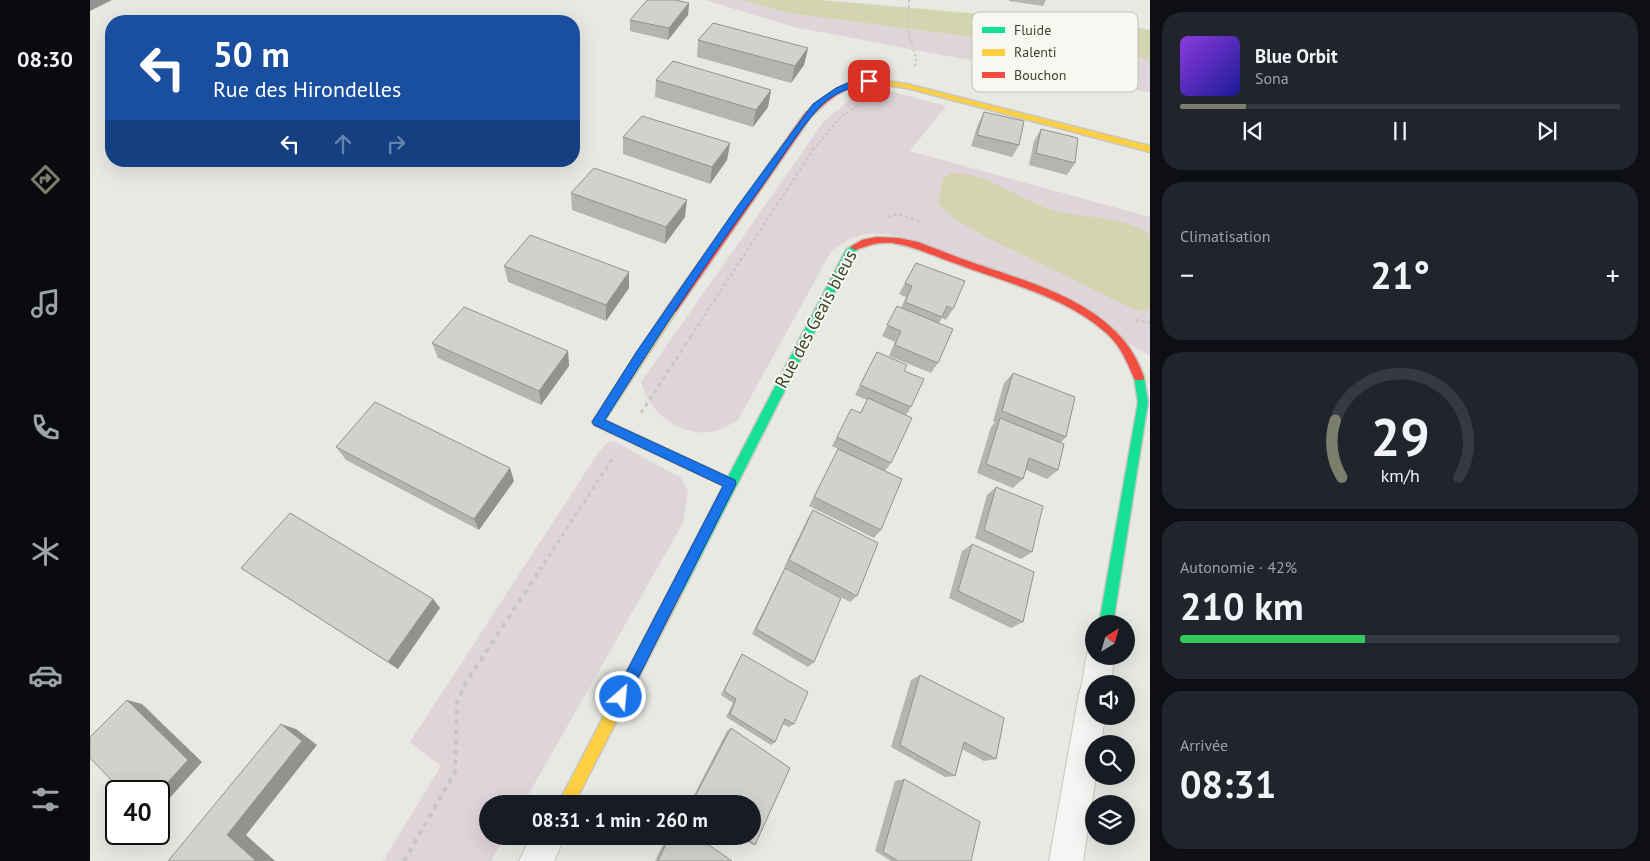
<!DOCTYPE html>
<html lang="fr">
<head>
<meta charset="utf-8">
<style>
	body { margin:0; font-family:"PT Sans",sans-serif; background:#20242c; color:#f1f3f6; height:100vh; display:flex; flex-direction:column; font-size:19px; white-space:nowrap }
	* { box-sizing:border-box; margin:0 }
	p { font-size:16px; color:#9ea1a6 }
	.icon { flex:none; width:28px; height:28px; fill:none; stroke:currentColor; stroke-width:2; stroke-linecap:round; stroke-linejoin:round }
	.map { position:relative; flex:1; overflow:hidden }
	.panel { display:flex; flex-direction:column; gap:12px; padding:12px; background:#0d0f14; width:500px }
	.panel>* { flex:none }
	.top-card { position:absolute; left:15px; top:15px; width:475px; height:152px; border-radius:20px; box-shadow:0 5px 20px #0002; background:#1a4fa0; color:#fff; overflow:hidden }
	.needle { width:32px; rotate:37deg }
	.tools { position:absolute; left:995px; top:615px; display:grid; gap:10px }
	.tools a { display:grid; place-items:center; width:50px; height:50px; border-radius:50%; background:#171b24; box-shadow:0 5px 20px #0002; font-size:25px }
	.speed { position:absolute; left:15px; top:780px; display:flex; gap:10px; font-size:25px; font-weight:700; text-align:center }
	.speed>* { display:grid; place-content:center; width:65px; height:65px; border-radius:50%; background:#171b24; box-shadow:0 5px 20px #0002; line-height:1 }
	.speed .limit { border:2px solid #111; border-radius:8px; background:#fff; color:#111 }
	.pin { position:absolute; display:grid; place-items:center; width:42px; height:42px; color:#fff; margin:-21px; border-radius:10px; box-shadow:0 2px 8px #0006 }
	.me { position:absolute; width:55px; margin:-28px; rotate:27deg; stroke-linejoin:round; filter:drop-shadow(0 0 4px #0008) }
	.turn { display:flex; align-items:center; gap:18px; height:105px; padding:0 25px; font-size:22px }
	.turn .icon { width:65px; height:65px; stroke-width:2.5 }
	.turn b { display:block; font-size:35px; line-height:42px }
	.lanes { display:flex; align-items:center; height:48px; padding:0 25px; background:#0003; justify-content:center; gap:25px; direction:ltr }
	.lanes .off { opacity:.35 }
	.big { font-size:38px; font-weight:800; line-height:1.1 }
	.panel .widget { flex:1; display:flex; flex-direction:column; justify-content:center; gap:8px; min-width:0; padding:0 18px; border-radius:20px; background:#20242c }
	.panel .dial { align-items:center; gap:0 }
	.dial svg { height:130px; overflow:visible; fill:none; stroke:#363941; stroke-width:7; stroke-linecap:round; text-anchor:middle }
	.dial text { fill:#f1f3f6; stroke:none }
	.song { display:flex; align-items:center; gap:15px }
	.cover { width:60px; height:60px; border-radius:8px; background:linear-gradient(135deg,hsl(270 70% 55%),hsl(240 70% 35%)) }
	.played { height:5px; border-radius:2px; background:linear-gradient(90deg,#7a7e6a 15%,#363941 15%) }
	.keys { display:flex; justify-content:space-around; direction:ltr }
	.heat { display:flex; justify-content:space-between; align-items:center; font-size:28px; direction:ltr }
	.charge { height:8px; border-radius:4px; background:linear-gradient(90deg,#34c759 42%,#363941 0) }
	.trip { position:absolute; left:389px; top:795px; width:282px; height:50px; border-radius:25px; background:#171b24; box-shadow:0 5px 20px #0002; font-weight:800; line-height:50px; text-align:center }
	main { display:flex; flex:1; min-height:0 }
	.menu { display:flex; flex-direction:column; width:90px; justify-content:space-around; align-items:center; background:#090b0e; color:#9ea1a6 }
	.menu .icon { width:35px; height:35px }
	.menu .current { color:#7a7e6a }
	.menu b { font-size:22px; color:#f1f3f6 }
	.map>svg:first-child { display:block }
	.green { fill:#dfd4d9 }
	.water { fill:#d3d5b1 }
	.lines { fill:none; stroke-linecap:round; stroke-linejoin:round }
	.street-casing { stroke:#c7c7c2; stroke-width:2 }
	.fast-casing { stroke:#c7c7c2; stroke-width:3 }
	.slow-casing { stroke:#c7c7c2; stroke-width:3 }
	.jam-casing { stroke:#c7c7c2; stroke-width:3 }
	.path-far3 { stroke:#c7c8c2; stroke-width:2; stroke-dasharray:2.5 2.5; stroke-linecap:butt }
	.path-far2 { stroke:#c7c8c2; stroke-width:2.5; stroke-dasharray:3 3; stroke-linecap:butt }
	.path-far1 { stroke:#c7c8c2; stroke-width:3; stroke-dasharray:4 4; stroke-linecap:butt }
	.path { stroke:#c7c8c2; stroke-width:4; stroke-dasharray:5 5; stroke-linecap:butt }
	.street { fill:#f5f6f3; fill-rule:evenodd }
	.fast { fill:#16e098; fill-rule:evenodd }
	.slow { fill:#ffcf43; fill-rule:evenodd }
	.jam { fill:#f24e42; fill-rule:evenodd }
	.wall { fill:#b4b5af }
	.shaded-wall { fill:#92938f }
	.building { fill:#d1d2cc; stroke:#92938f }
	.route { fill:#1a73e8; stroke:#114b97 }
	.labels { text-anchor:middle; stroke-width:4; stroke-linejoin:round; paint-order:stroke }
	.street-label { font-size:18px; fill:#3f4429; stroke:#f7f8f2 }
	.key { fill:#f7f8f2; stroke:#c0c2b6; stroke-width:1 }
	.key-label { font-size:14px; fill:#3f4429 }
</style>
</head>
<body>
<main>
<nav class="menu">
<b>08:30</b>
<svg class="icon current" aria-label="directions" viewBox="0 0 24 24"><path d="M12 3l9 9-9 9-9-9zM9 14v-3h6M13 9l2 2-2 2"/></svg>
<svg class="icon" aria-label="music" viewBox="0 0 24 24"><path d="M9 18V5l10-2v13"/><circle cx="6" cy="18" r="3"/><circle cx="16" cy="16" r="3"/></svg>
<svg class="icon" aria-label="phone" viewBox="0 0 24 24"><path d="M5 4h4l2 5-3 2q2 4 5 5l2-3 5 2v4C11 20 4 13 5 4z"/></svg>
<svg class="icon" aria-label="climate" viewBox="0 0 24 24"><path d="M12 3v18M4 7l16 10M4 17L20 7"/></svg>
<svg class="icon" aria-label="car" viewBox="0 0 24 24"><path d="M5 17H2v-5l4-1 3-4h7l3 4 3 1v5h-3M9 17h6M6 11h13"/><circle cx="7" cy="17" r="2"/><circle cx="17" cy="17" r="2"/></svg>
<svg class="icon" aria-label="filters" viewBox="0 0 24 24"><path d="M4 7h16M4 17h16"/><circle cx="9" cy="7" r="2"/><circle cx="15" cy="17" r="2"/></svg>
</nav>
<div class="map">
<svg width="1060" height="861" viewBox="0 0 1060 861">
	<rect width="100%" height="100%" fill="#e9e9e4"/>
	<!-- green -->
	<path class="green" d="M615,0H653L697,13L881,37L1005,48L1060,60V92L1011,85L704,27Z
		M782,89L799,91L856,106L820,151L1060,217V356L1027,337L1006,320L810,236C777,232 770,231 742,250L648,420C639,425 631,431 620,432C588,436 558,411 551,382L734,121L771,91Z
		M524,441L591,478L598,491L593,523L433,804H398V836H415L401,861H293L351,766L320,742L508,453L517,443Z"/>
	<!-- water -->
	<path class="water" d="M653,0H731L1050,28L1060,30V60L1005,48L881,37L697,13Z
		M860,173C897,172 926,198 960,209C992,219 1031,215 1060,234V311L1045,310L894,236L866,220L848,204L853,179Z"/>
	<g class="lines">
		<defs>
			<path id="street" d="M1004,644V656H1024L1021,684H1004V716H1015L1011,744H1004V776H1006L993,861H959L989,694C995,679 993,661 1000,646Z
				M441,836H475L464,861H429Z"/>
			<path id="fast" d="M765,244L770,247L765,252L592,593L587,595L582,593L581,589L582,585L756,250Z
				M1049,373L1054,377L1058,402L1023,624H1009L1048,402L1044,377Z"/>
			<path id="slow" d="M788,80L817,84L1060,146V152L817,88L788,84Z
				M582,305L587,309L586,312L515,420L644,480L646,484L644,488L640,489L504,425L502,422L578,306Z
				M587,583L592,585L593,589L592,593L484,804H468L582,585Z"/>
			<path id="jam" d="M780,79L791,80L795,82C789,86 779,84 771,85C751,88 735,103 721,117L586,312H578L577,309L578,306L715,113C734,95 753,82 780,79Z
				M786,237L809,238L828,242C850,250 871,259 893,266C954,287 1032,309 1054,377L1053,380H1045C1036,361 1032,347 1015,332C974,296 917,283 867,264C845,257 825,246 802,243C785,242 779,246 765,250L760,247L772,240Z"/>
		</defs>
		<!-- street casing -->
		<use href="#street" class="street-casing"/>
		<!-- fast casing -->
		<use href="#fast" class="fast-casing"/>
		<!-- slow casing -->
		<use href="#slow" class="slow-casing"/>
		<!-- jam casing -->
		<use href="#jam" class="jam-casing"/>
		<!-- path-far3 -->
		<path class="path-far3" d="M819,0L818,32L826,58L825,68
			M723,150L752,116L769,105"/>
		<!-- path-far2 -->
		<path class="path-far2" d="M798,217L808,214L832,222
			M1046,320L1060,323
			M601,336L724,148"/>
		<!-- path-far1 -->
		<path class="path-far1" d="M551,413L602,335
			M450,570L524,456"/>
		<!-- path -->
		<path class="path" d="M314,861L365,772L367,703L375,684L451,568"/>
		<!-- street -->
		<use href="#street" class="street"/>
		<!-- fast -->
		<use href="#fast" class="fast"/>
		<!-- slow -->
		<use href="#slow" class="slow"/>
		<!-- jam -->
		<use href="#jam" class="jam"/>
	</g>
	<!-- wall -->
	<path class="wall" d="M919,0H956L953,6L919,1Z
		M599,3L598,15L578,40L540,31V20Z
		M608,40L718,48L714,65L701,83L607,57Z
		M566,80L681,90L678,107L663,127L565,97Z
		M894,112L929,145L922,157L881,146L888,124Z
		M951,129L985,163L977,175L939,165L944,141Z
		M533,137L640,143L637,160L620,184L533,154Z
		M481,193L595,217L575,244L482,210Z
		M826,263L863,309L856,320L852,318L849,323L848,363L841,373L799,356L805,342L792,336L807,306L811,308L816,297L809,294Z
		M414,266L539,272V288L516,321L418,282Z
		M342,343L478,351L479,366L451,405L348,358Z
		M787,352L814,371L821,407L816,415L801,463L795,471L791,530L784,538L719,506L748,449L742,446L756,419L770,413L777,400L765,395Z
		M923,373L976,437L971,442L968,470L957,479L936,470L933,479L923,488L887,473L901,427L905,422L903,421L914,383Z
		M246,447L420,468L424,481L389,530L256,460Z
		M906,487L942,552L931,559L885,538L897,495Z
		M723,510L767,596L760,602L694,567L718,518Z
		M882,544L933,622L921,628L859,598L872,551Z
		M151,568L343,599L350,608L308,669Z
		M695,568L724,662L718,667L662,634L691,575Z
		M652,654L704,724L699,727L693,724L685,742L681,745L636,717L643,703L631,695L649,659Z
		M830,675L906,759L894,761L872,749L865,776L855,777L801,747L821,680Z
		M641,728L700,768L665,845L661,844L650,836H662V804H605L601,801L637,731Z
		M814,779L881,861H801L785,851L805,781Z
		M577,836H606L642,861H565Z"/>
	<!-- shaded-wall -->
	<path class="shaded-wall" d="M0,0H22L0,11Z
		M599,3L598,15L578,40L579,28Z
		M718,48L714,65L701,83L705,66Z
		M681,90L678,107L663,127L666,110Z
		M640,143L637,160L620,184L622,167Z
		M597,200L595,217L575,244L576,227Z
		M539,272V288L516,321V305Z
		M478,351L479,366L451,405L449,391Z
		M420,468L424,481L389,530L384,519Z
		M343,599L350,608L308,669L298,662Z
		M37,700L52,704L112,762L69,810V792Z
		M191,724L206,729L227,745L156,835L185,861H166L137,835Z"/>
	<!-- building -->
	<path class="building" d="M557,0H585L599,3L579,28L540,20Z
		M623,23L718,48L705,66L608,40Z
		M583,61L681,90L666,110L566,80Z
		M894,112L934,121L929,145L887,135Z
		M552,116L640,143L622,167L533,137Z
		M951,129L988,138L985,163L946,153Z
		M504,168L597,200L576,227L481,193Z
		M440,235L539,272L516,305L414,266Z
		M826,263L875,281L863,309L857,306L852,317L815,302L822,286L815,283Z
		M807,306L863,329L848,363L805,345L811,331L797,325Z
		M374,307L478,351L449,391L342,343Z
		M787,352L817,365L814,371L834,379L821,407L770,385Z
		M923,373L985,397L976,437L912,411Z
		M778,398L822,418L801,463L747,437L761,409L771,413Z
		M285,402L420,468L384,519L246,447Z
		M910,418L974,444L968,470L939,458L933,479L896,464Z
		M748,449L812,479L791,530L724,497Z
		M906,487L953,506L942,552L894,530Z
		M723,510L788,543L767,596L699,560Z
		M200,513L343,599L298,662L151,568Z
		M882,544L944,572L933,622L868,591Z
		M695,568L751,598L724,662L666,629Z
		M652,654L718,692L704,724L695,719L685,742L640,714L646,699L634,691Z
		M830,675L914,718L906,759L874,742L865,776L810,745Z
		M37,700L98,760L69,792V791H32L0,758V737Z
		M191,724L212,741L137,835L166,861H78Z
		M641,728L700,768L665,845L653,836H662V804H608L603,800Z
		M814,779L890,822L881,861H808L793,852Z
		M580,836H606L642,861H568Z"/>
	<!-- route -->
	<path class="route" d="M779,79L782,81L781,82C762,87 741,93 728,109C707,132 690,161 672,186C616,262 565,341 515,420L645,480L646,484L536,702L531,704L526,702L523,697L526,692L633,486L504,425L502,422L547,351L647,207L723,104L746,88L762,81Z"/>
	<g class="labels">
		<!-- street labels -->
		<g class="street-label">
			<text transform="translate(726 319) rotate(-62)" y="6">Rue des Geais bleus</text>
		</g>
	</g>
	<!-- legend -->
	<rect x="882" y="12" width="166" height="80" rx="8" class="key"/>
	<rect x="892" y="27" width="23" height="6" fill="#16e098"/>
	<rect x="892" y="49" width="23" height="7" fill="#ffcf43"/>
	<rect x="892" y="72" width="23" height="6" fill="#f24e42"/>
	<g class="key-label">
		<text x="924" y="35">Fluide</text>
		<text x="924" y="57">Ralenti</text>
		<text x="924" y="80">Bouchon</text>
	</g>
</svg>
<div class="tools">
<a><svg class="needle" viewBox="-14 -14 28 28"><path d="M0-13l5 13h-10z" fill="#e53935"/><path d="M0 13l5-13h-10z" fill="#9ea1a6"/></svg></a>
<a><svg class="icon" aria-label="sound" viewBox="0 0 24 24"><path d="M4 9h4l5-4v14l-5-4H4zM17 9q2 3 0 6"/></svg></a>
<a><svg class="icon" aria-label="search" viewBox="0 0 24 24"><circle cx="10" cy="10" r="6"/><path d="M15 15l6 6"/></svg></a>
<a><svg class="icon" aria-label="layers" viewBox="0 0 24 24"><path d="M12 4l9 5-9 5-9-5zM3 14l9 5 9-5"/></svg></a>
</div>
<div class="speed"><div class="limit">40</div></div>
<div class="pin" style="left:779px;top:81px;background:#d93025"><svg class="icon" aria-label="arrive" viewBox="0 0 24 24"><path d="M6 21V4h12l-3 4 3 4H6"/></svg></div>
<svg class="me" style="left:531px;top:697px" viewBox="-20 -20 40 40"><circle r="17" fill="#1a73e8" stroke="#fff" stroke-width="3"/><path d="M0-11L8 9 0 5-8 9z" fill="#fff"/></svg>
<div class="trip">08:31 · 1 min · 260 m</div>
<div class="top-card">
<div class="turn"><svg class="icon" aria-label="left" viewBox="0 0 24 24"><path d="M17 20v-9H6M10 6l-5 5 5 5"/></svg><div><b>50 m</b>Rue des Hirondelles</div></div>
<div class="lanes"><svg class="icon" aria-label="left" viewBox="0 0 24 24"><path d="M17 20v-9H6M10 6l-5 5 5 5"/></svg><svg class="icon off" aria-label="ahead" viewBox="0 0 24 24"><path d="M12 20V5M6 11l6-6 6 6"/></svg><svg class="icon off" aria-label="right" viewBox="0 0 24 24"><path d="M7 20v-9h11M14 6l5 5-5 5"/></svg></div>
</div>
</div>
<section class="panel">
<div class="widget">
<div class="song"><i class="cover"></i><div><b>Blue Orbit</b><p>Sona</p></div></div>
<div class="played"></div>
<div class="keys"><svg class="icon" aria-label="previous" viewBox="0 0 24 24"><path d="M18 5L8 12l10 7zM5 5v14"/></svg><svg class="icon" aria-label="pause" viewBox="0 0 24 24"><path d="M8 5v14M16 5v14"/></svg><svg class="icon" aria-label="next" viewBox="0 0 24 24"><path d="M6 5l10 7-10 7zM19 5v14"/></svg></div>
</div>
<div class="widget"><p>Climatisation</p>
<div class="heat"><a>−</a><b class="big">21°</b><a>+</a></div>
</div>
<div class="widget dial"><svg viewBox="0 0 100 80">
<path d="M14 69A42 42 0 1 1 86 69"/>
<path d="M14 69A42 42 0 0 1 10 34" stroke="#7a7e6a"/>
<text x="50" y="56" font-size="32" font-weight="700">29</text>
<text x="50" y="72" font-size="11">km/h</text>
</svg></div>
<div class="widget"><p>Autonomie · 42%</p><b class="big">210 km</b><div class="charge"></div></div>
<div class="widget"><p>Arrivée</p><b class="big">08:31</b></div>
</section>
</main>
</body>
</html>
